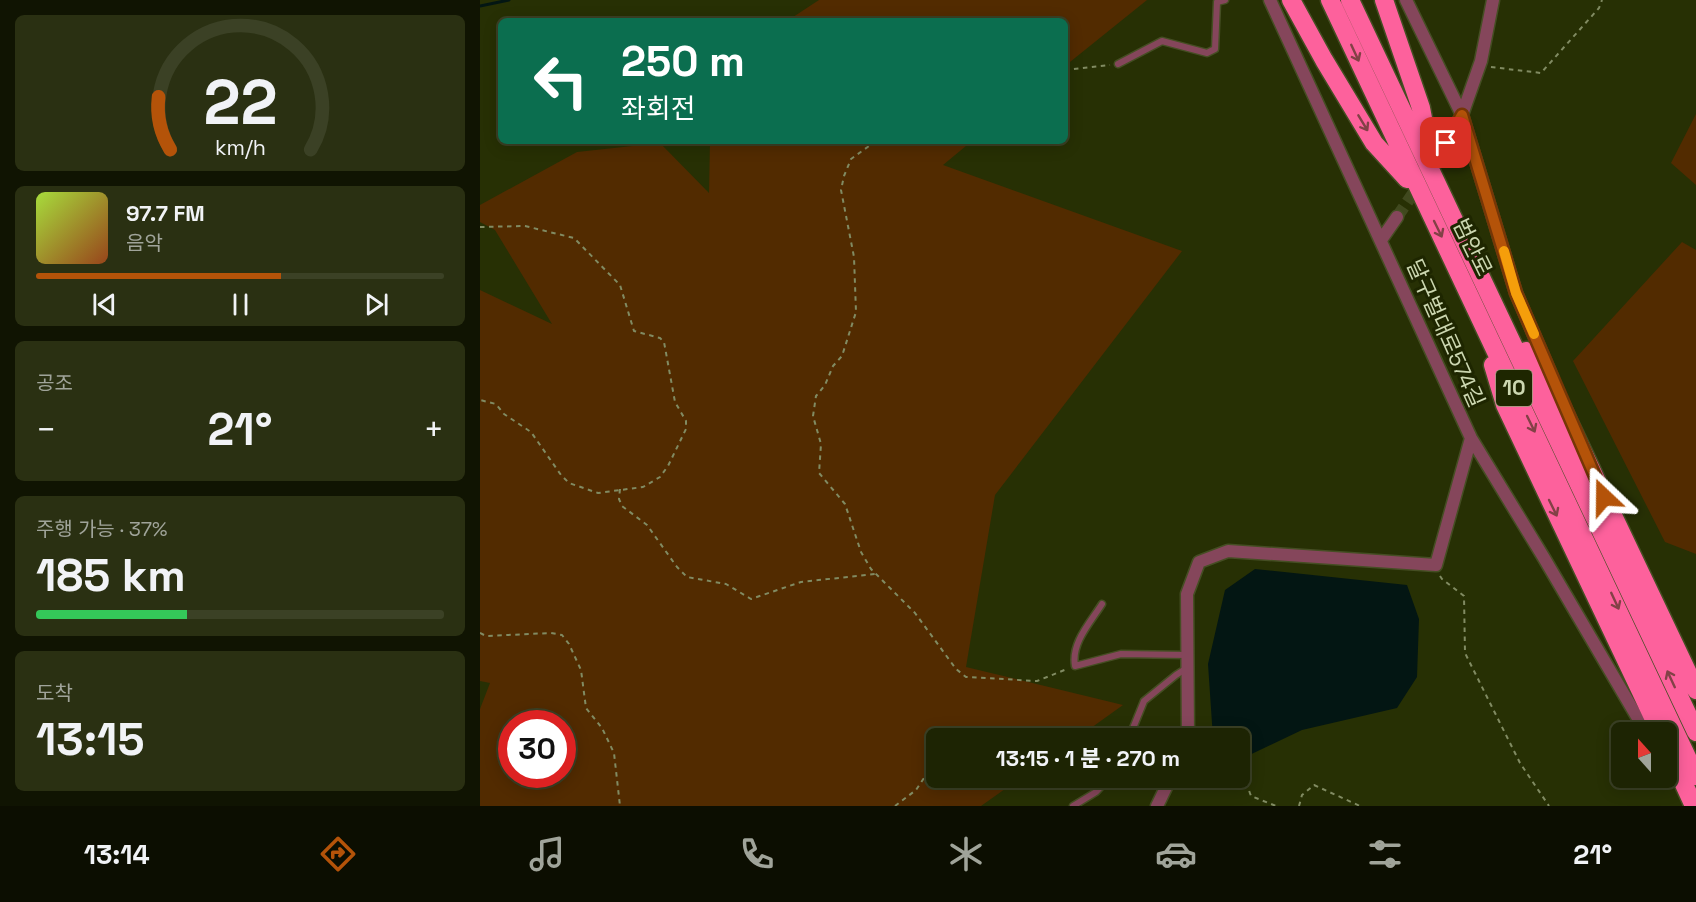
<!DOCTYPE html>
<html lang="ko">
<head>
<meta charset="utf-8">
<style>
	body { margin:0; font-family:"Space Grotesk","Noto Sans KR",sans-serif; background:#2a3012; color:#f1f3f6; height:100vh; display:flex; flex-direction:column; font-size:22px; white-space:nowrap }
	* { box-sizing:border-box; margin:0 }
	p { font-size:20px; color:#a0a49a }
	.icon { flex:none; width:33px; height:33px; fill:none; stroke:currentColor; stroke-width:2; stroke-linecap:round; stroke-linejoin:round }
	.map { position:relative; flex:1; overflow:hidden }
	.sheet { display:flex; flex-direction:column; gap:15px; padding:15px; background:#101402; width:480px }
	.sheet>* { flex:none }
	.top-card { position:absolute; left:18px; top:18px; width:570px; height:126px; border-radius:9px; box-shadow:0 3px 15px #0003,0 0 0 2px #3b4125; background:#0b6e4f; color:#fff; overflow:hidden }
	.needle { width:39px; rotate:339deg }
	.controls { position:absolute; left:1131px; top:722px; display:grid; gap:12px }
	.controls a { display:grid; place-items:center; width:66px; height:66px; border-radius:9px; background:#1d2403; box-shadow:0 3px 15px #0003,0 0 0 2px #3b4125; font-size:30px }
	.speed { position:absolute; left:18px; top:710px; display:flex; gap:12px; font-size:30px; font-weight:700; text-align:center }
	.speed>* { display:grid; place-content:center; width:78px; height:78px; border-radius:50%; background:#1d2403; box-shadow:0 3px 15px #0003,0 0 0 2px #3b4125; line-height:1 }
	.speed .limit { border:9px solid #d22; background:#fff; color:#111 }
	.pin { position:absolute; display:grid; place-items:center; width:51px; height:51px; color:#fff; margin:-26px; border-radius:12px; box-shadow:0 3px 9px #0006 }
	.me { position:absolute; width:66px; margin:-33px; rotate:337deg; stroke-linejoin:round; filter:drop-shadow(0 0 4px #0008) }
	.turn { display:flex; align-items:center; gap:21px; height:126px; padding:0 24px; font-size:27px }
	.turn .icon { width:78px; height:78px; stroke-width:2.5 }
	.turn b { display:block; font-size:42px; line-height:51px }
	.big { font-size:45px; font-weight:800; line-height:1.1 }
	.sheet .tile { flex:1; display:flex; flex-direction:column; justify-content:center; gap:9px; min-width:0; padding:0 21px; border-radius:9px; background:#2a3012 }
	.sheet .dial { align-items:center; gap:0 }
	.dial svg { height:156px; overflow:visible; fill:none; stroke:#3b4125; stroke-width:7; stroke-linecap:round; text-anchor:middle }
	.dial text { fill:#f1f3f6; stroke:none }
	.song { display:flex; align-items:center; gap:18px }
	.cover { width:72px; height:72px; border-radius:9px; background:linear-gradient(135deg,hsl(80 70% 55%),hsl(20 70% 35%)) }
	.played { height:6px; border-radius:3px; background:linear-gradient(90deg,#b45309 60%,#3b4125 60%) }
	.keys { display:flex; justify-content:space-around; direction:ltr }
	.heat { display:flex; justify-content:space-between; align-items:center; font-size:33px; direction:ltr }
	.charge { height:9px; border-radius:4px; background:linear-gradient(90deg,#34c759 37%,#3b4125 0) }
	.trip { position:absolute; left:446px; top:728px; width:324px; height:60px; border-radius:9px; background:#1d2403; box-shadow:0 3px 15px #0003,0 0 0 2px #3b4125; font-weight:800; line-height:60px; text-align:center }
	.tab-bar { display:flex; height:96px; justify-content:space-around; align-items:center; background:#0c0e01; color:#a0a49a }
	.tab-bar .icon { width:42px; height:42px }
	.tab-bar .selected { color:#b45309 }
	.tab-bar b { font-size:27px; color:#f1f3f6 }
	main { display:flex; flex:1; min-height:0 }
	.map>svg:first-child { display:block }
	.green { fill:#522b00; fill-rule:evenodd }
	.water { fill:#031613 }
	.lines { fill:none; stroke-linecap:round; stroke-linejoin:round }
	.stream { stroke:#031613; stroke-width:3 }
	.street-tunnel { stroke:#40491e; stroke-width:12; stroke-dasharray:12 6; stroke-linecap:butt }
	.lane-casing { stroke:#454e23; stroke-width:9 }
	.street-casing { stroke:#454e23; stroke-width:15 }
	.highway-casing { stroke:#454e23; stroke-width:21 }
	.path { stroke:#818b62; stroke-width:2; stroke-dasharray:4.5 4.5; stroke-linecap:butt }
	.lane { stroke:#85465b; stroke-width:6 }
	.street { stroke:#85465b; stroke-width:12 }
	.highway { stroke:#fd619c; stroke-width:18 }
	.oneway { stroke:#824146 }
	.route-casing { stroke:#753606; stroke-width:15 }
	.route { stroke:#b45309; stroke-width:10 }
	.slow { stroke:#f59e0b; stroke-width:10 }
	.labels { text-anchor:middle; stroke-width:6; stroke-linejoin:round; paint-order:stroke }
	.shield { fill:#1e2600; stroke:#98a27b; stroke-width:1.5 }
	.shield-label { font-size:21px; font-weight:bold; fill:#ccd7b0 }
	.street-label { font-size:22px; fill:#ccd7b0; stroke:#1e2600 }
</style>
</head>
<body>
<main>
<section class="sheet">
<div class="tile dial"><svg viewBox="0 0 100 80">
<path d="M14 69A42 42 0 1 1 86 69"/>
<path d="M14 69A42 42 0 0 1 8 42" stroke="#b45309"/>
<text x="50" y="56" font-size="32" font-weight="700">22</text>
<text x="50" y="72" font-size="11">km/h</text>
</svg></div>
<div class="tile">
<div class="song"><i class="cover"></i><div><b>97.7 FM</b><p>음악</p></div></div>
<div class="played"></div>
<div class="keys"><svg class="icon" aria-label="previous" viewBox="0 0 24 24"><path d="M18 5L8 12l10 7zM5 5v14"/></svg><svg class="icon" aria-label="pause" viewBox="0 0 24 24"><path d="M8 5v14M16 5v14"/></svg><svg class="icon" aria-label="next" viewBox="0 0 24 24"><path d="M6 5l10 7-10 7zM19 5v14"/></svg></div>
</div>
<div class="tile"><p>공조</p>
<div class="heat"><a>−</a><b class="big">21°</b><a>+</a></div>
</div>
<div class="tile"><p>주행 가능 · 37%</p><b class="big">185 km</b><div class="charge"></div></div>
<div class="tile"><p>도착</p><b class="big">13:15</b></div>
</section>
<div class="map">
<svg width="1216" height="806" viewBox="0 0 1216 806">
	<rect width="100%" height="100%" fill="#273004"/>
	<!-- green -->
	<path class="green" d="M339,0H667L585,66V21H307Z
		M1216,114V185L1191,163Z
		M230,141H492L463,165L702,251L515,495L486,667L643,705L597,738H456V777H542L501,806H0V709L10,683L0,681V290L72,324L15,230L0,222V205L97,152L180,143L229,193ZM32,723H82V774H32Z
		M1202,242L1216,250V554L1185,542L1093,361Z"/>
	<!-- water -->
	<path class="water" d="M775,569L927,585L939,619L937,677L917,708L822,730L759,760V738H733L728,664L745,590Z"/>
	<g class="lines">
		<!-- stream -->
		<path class="stream" d="M0,6L29,0"/>
		<!-- street-tunnel -->
		<path class="street-tunnel" d="M950,167L966,143
			M917,217L941,182"/>
		<defs>
			<path id="lane" d="M638,64L682,41L727,53L735,49L737,2L745,0
				M622,604C610,623 591,643 595,666L641,654L707,655
				M649,738L664,701L696,675L707,668
				M593,806L616,792L630,777"/>
			<path id="street" d="M790,0L991,438L1064,558L1166,732
				M926,0L982,115
				M982,115L1001,61L1013,0
				M966,143L982,115L1036,293L1072,377
				M901,240L917,217
				M708,738L707,594L719,562L748,551L956,565L991,438
				M677,806L691,777"/>
			<path id="highway" d="M811,0L844,60L894,143L927,179
				M850,0L1216,776
				M870,0L1216,732
				M904,0L941,108L950,154
				M1046,351L1071,385L1216,690
				M1013,365L1025,405L1180,732
				M1186,745L1214,806"/>
		</defs>
		<!-- lane casing -->
		<use href="#lane" class="lane-casing"/>
		<!-- street casing -->
		<use href="#street" class="street-casing"/>
		<!-- highway casing -->
		<use href="#highway" class="highway-casing"/>
		<!-- path -->
		<path class="path" d="M1011,67L1061,73L1119,8L1122,0
			M585,70L630,65
			M396,141L371,159L364,176L361,190L374,257L376,312L362,356L353,366L345,385L336,396L333,416L341,444L339,473L365,504L381,552L391,569L435,613L476,669L486,677L557,681L587,669
			M0,227L45,226L94,238L140,285L154,331L180,338L184,342L195,402L206,421V429L188,466L180,477L163,487L118,493L89,483L81,475L51,432L24,414L16,404L0,400
			M140,489L139,499L142,506L167,525L197,567L207,577L246,584L271,599L321,582L395,574
			M960,576L962,579L984,596L985,653L1040,763L1069,806
			M0,633L6,636L71,633L82,635L89,644L101,670L106,708L122,728L134,753L140,806
			M748,777L767,785L771,796L796,806
			M415,806L436,790L456,760
			M819,806L822,795L834,785L880,806"/>
		<!-- lane -->
		<use href="#lane" class="lane"/>
		<!-- street -->
		<use href="#street" class="street"/>
		<!-- highway -->
		<use href="#highway" class="highway"/>
	</g>
	<!-- one-way arrows -->
	<defs><path id="oneway-shaft" d="M-6 0H5M1.5-3L5.5 0L1.5 3" fill="none" stroke-width="1.6" stroke-linecap="round" stroke-linejoin="round" transform="scale(1.5)"/></defs>
	<g class="oneway">
		<use href="#oneway-shaft" transform="translate(875 53) rotate(65)"/>
		<use href="#oneway-shaft" transform="translate(883 123) rotate(59)"/>
		<use href="#oneway-shaft" transform="translate(958 229) rotate(64)"/>
		<use href="#oneway-shaft" transform="translate(1051 424) rotate(64)"/>
		<use href="#oneway-shaft" transform="translate(1073 508) rotate(64)"/>
		<use href="#oneway-shaft" transform="translate(1135 601) rotate(65)"/>
		<use href="#oneway-shaft" transform="translate(1191 679) rotate(-115)"/>
	</g>
	<g class="lines">
		<defs>
			<path id="route" d="M966,143L982,115L1036,293L1124,497"/>
		</defs>
		<!-- route casing -->
		<use href="#route" class="route-casing"/>
		<!-- route -->
		<use href="#route" class="route"/>
		<!-- slow -->
		<path class="slow" d="M1024,251L1036,293L1054,334"/>
	</g>
	<g class="labels">
		<!-- shield labels -->
		<rect class="shield" x="1016" y="370" width="36" height="36" rx="4.5"/>
		<g class="shield-label">
			<text x="1034" y="395">10</text>
		</g>
		<!-- street labels -->
		<g class="street-label">
			<text transform="translate(993 247) rotate(64)" y="8">범안로</text>
			<text transform="translate(966 333) rotate(66)" y="8">달구벌대로574길</text>
		</g>
	</g>
</svg>
<div class="controls">
<a><svg class="needle" viewBox="-14 -14 28 28"><path d="M0-13l5 13h-10z" fill="#e53935"/><path d="M0 13l5-13h-10z" fill="#a0a49a"/></svg></a>
</div>
<div class="speed"><div class="limit">30</div></div>
<div class="pin" style="left:966px;top:143px;background:#d93025"><svg class="icon" aria-label="arrive" viewBox="0 0 24 24"><path d="M6 21V4h12l-3 4 3 4H6"/></svg></div>
<svg class="me" style="left:1124px;top:497px" viewBox="-20 -20 40 40"><path d="M0-17L14 15 0 8-14 15z" fill="#b45309" stroke="#fff" stroke-width="4"/></svg>
<div class="trip">13:15 · 1 분 · 270 m</div>
<div class="top-card">
<div class="turn"><svg class="icon" aria-label="left" viewBox="0 0 24 24"><path d="M17 20v-9H6M10 6l-5 5 5 5"/></svg><div><b>250 m</b>좌회전</div></div>
</div>
</div>
</main>
<nav class="tab-bar">
<b>13:14</b>
<svg class="icon selected" aria-label="directions" viewBox="0 0 24 24"><path d="M12 3l9 9-9 9-9-9zM9 14v-3h6M13 9l2 2-2 2"/></svg>
<svg class="icon" aria-label="music" viewBox="0 0 24 24"><path d="M9 18V5l10-2v13"/><circle cx="6" cy="18" r="3"/><circle cx="16" cy="16" r="3"/></svg>
<svg class="icon" aria-label="phone" viewBox="0 0 24 24"><path d="M5 4h4l2 5-3 2q2 4 5 5l2-3 5 2v4C11 20 4 13 5 4z"/></svg>
<svg class="icon" aria-label="climate" viewBox="0 0 24 24"><path d="M12 3v18M4 7l16 10M4 17L20 7"/></svg>
<svg class="icon" aria-label="car" viewBox="0 0 24 24"><path d="M5 17H2v-5l4-1 3-4h7l3 4 3 1v5h-3M9 17h6M6 11h13"/><circle cx="7" cy="17" r="2"/><circle cx="17" cy="17" r="2"/></svg>
<svg class="icon" aria-label="filters" viewBox="0 0 24 24"><path d="M4 7h16M4 17h16"/><circle cx="9" cy="7" r="2"/><circle cx="15" cy="17" r="2"/></svg>
<b>21°</b>
</nav>
</body>
</html>
